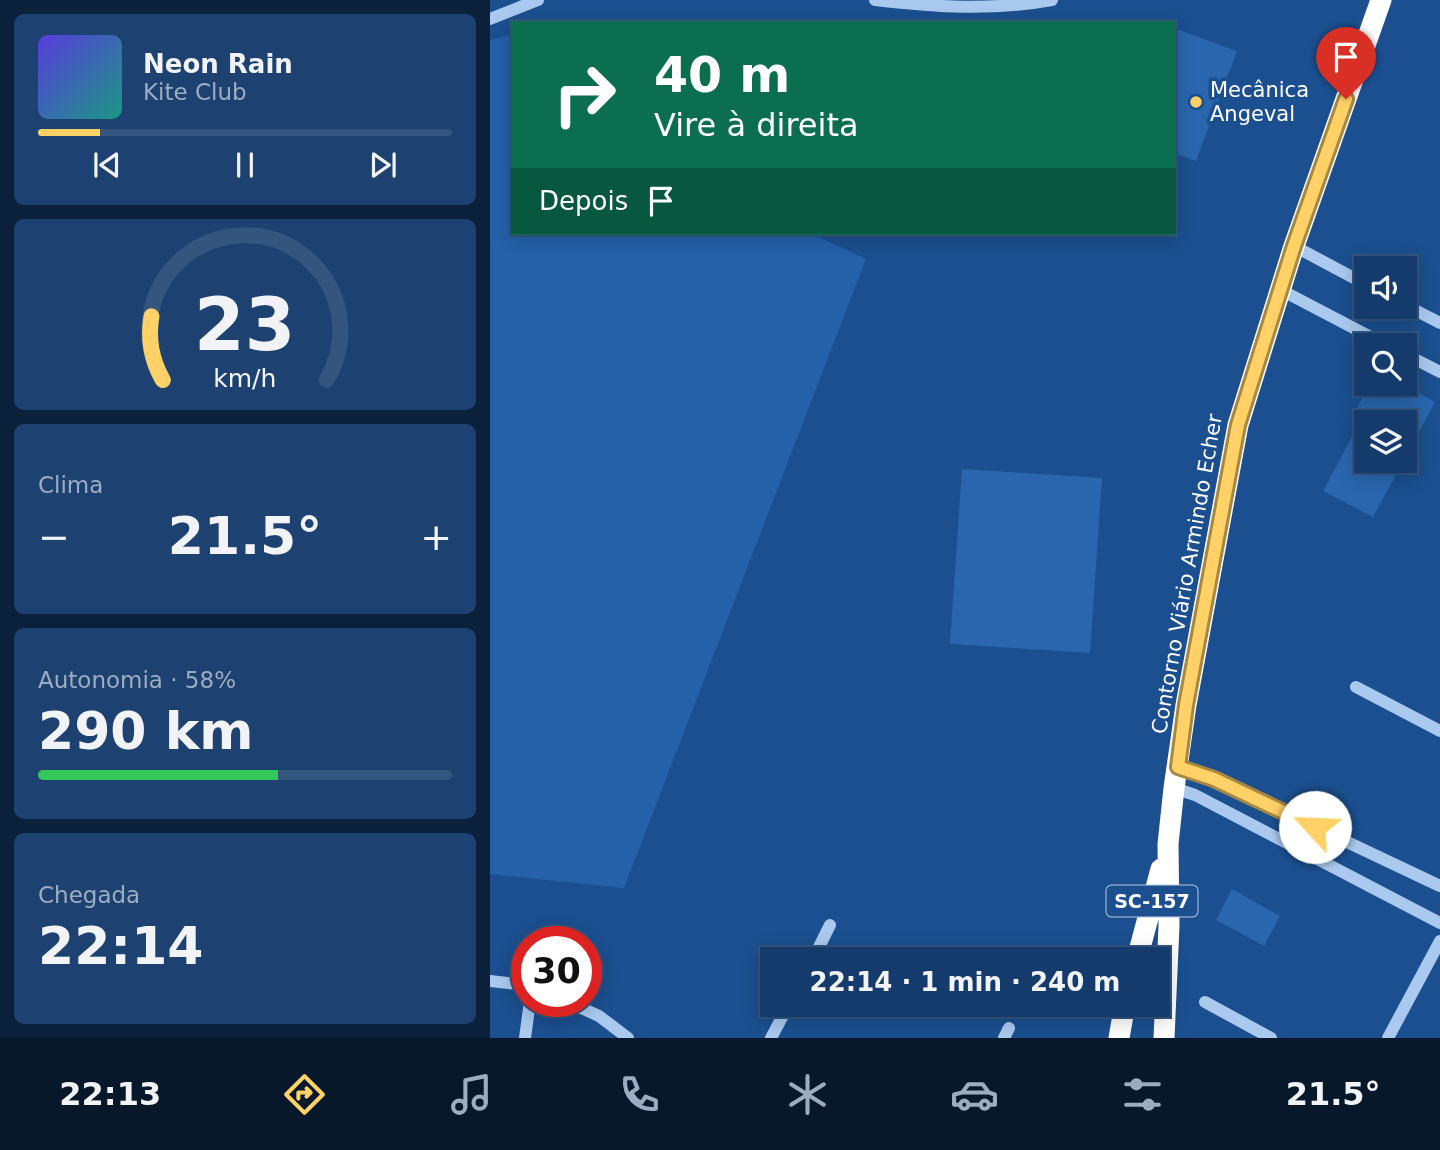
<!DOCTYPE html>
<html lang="pt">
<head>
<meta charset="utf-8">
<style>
	body { margin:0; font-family:"DejaVu Sans",sans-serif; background:#1d4271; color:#f1f3f6; height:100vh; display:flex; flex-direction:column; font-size:26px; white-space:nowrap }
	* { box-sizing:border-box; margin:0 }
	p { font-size:23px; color:#9dadc1 }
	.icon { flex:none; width:38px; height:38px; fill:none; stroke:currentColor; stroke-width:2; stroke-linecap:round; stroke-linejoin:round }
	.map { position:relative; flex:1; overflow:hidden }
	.side { display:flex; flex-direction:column; gap:14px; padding:14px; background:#0b203b; width:490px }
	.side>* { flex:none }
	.hud { position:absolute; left:21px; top:21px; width:665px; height:214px; border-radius:0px; box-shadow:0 4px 18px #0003,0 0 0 2px #33557e; background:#0b6e4f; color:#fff; overflow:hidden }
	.buttons { position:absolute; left:864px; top:256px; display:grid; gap:14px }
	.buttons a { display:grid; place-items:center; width:63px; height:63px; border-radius:0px; background:#143b6b; box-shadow:0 4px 18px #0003,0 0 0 2px #33557e; font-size:35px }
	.speed { position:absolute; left:21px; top:926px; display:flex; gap:14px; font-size:35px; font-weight:700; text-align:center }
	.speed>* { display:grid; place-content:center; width:91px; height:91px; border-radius:50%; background:#143b6b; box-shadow:0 4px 18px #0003,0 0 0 2px #33557e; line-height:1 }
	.speed .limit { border:10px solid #d22; background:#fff; color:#111 }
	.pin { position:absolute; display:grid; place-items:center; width:60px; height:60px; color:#fff; margin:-72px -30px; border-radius:50% 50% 50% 0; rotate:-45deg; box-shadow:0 0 7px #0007 }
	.pin .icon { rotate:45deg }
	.me { position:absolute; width:77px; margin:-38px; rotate:295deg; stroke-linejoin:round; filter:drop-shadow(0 0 5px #0008) }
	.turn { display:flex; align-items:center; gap:24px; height:147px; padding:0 28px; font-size:32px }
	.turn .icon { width:91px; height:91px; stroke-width:2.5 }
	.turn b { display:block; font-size:49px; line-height:60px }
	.then { display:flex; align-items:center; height:66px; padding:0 28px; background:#0003; gap:14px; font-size:26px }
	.big { font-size:52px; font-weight:600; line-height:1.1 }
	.side .card { flex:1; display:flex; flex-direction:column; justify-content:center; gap:10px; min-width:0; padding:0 24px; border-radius:10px; background:#1d4271 }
	.side .dial { align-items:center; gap:0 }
	.dial svg { height:182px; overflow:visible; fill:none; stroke:#33557e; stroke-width:7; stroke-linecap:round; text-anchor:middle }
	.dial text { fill:#f1f3f6; stroke:none }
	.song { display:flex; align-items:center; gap:21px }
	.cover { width:84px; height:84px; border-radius:10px; background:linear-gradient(135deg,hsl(250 70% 55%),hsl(170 70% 35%)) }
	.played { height:7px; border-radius:4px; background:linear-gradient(90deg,#ffd166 15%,#33557e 15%) }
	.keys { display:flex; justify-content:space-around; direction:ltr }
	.heat { display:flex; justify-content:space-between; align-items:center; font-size:38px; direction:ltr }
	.charge { height:10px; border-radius:5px; background:linear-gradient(90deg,#34c759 58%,#33557e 0) }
	.trip { position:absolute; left:270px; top:947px; width:410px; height:70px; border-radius:0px; background:#143b6b; box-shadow:0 4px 18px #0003,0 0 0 2px #33557e; font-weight:600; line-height:70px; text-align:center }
	.menu { display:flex; height:112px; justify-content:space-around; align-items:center; background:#08182b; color:#9dadc1 }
	.menu .icon { width:49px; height:49px }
	.menu .active { color:#ffd166 }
	.menu b { font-size:32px; color:#f1f3f6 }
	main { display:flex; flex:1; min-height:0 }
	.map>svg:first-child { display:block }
	.green { fill:#2461a8 }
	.building { fill:#2a66ad }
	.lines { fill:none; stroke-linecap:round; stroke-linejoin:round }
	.minor { stroke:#a9c9ee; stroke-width:12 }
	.highway { stroke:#fff; stroke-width:21 }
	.route-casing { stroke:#a68842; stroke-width:18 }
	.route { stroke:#ffd166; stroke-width:12 }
	.poi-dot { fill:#ffd166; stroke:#1b4f8f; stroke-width:2.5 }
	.labels { text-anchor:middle; stroke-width:7; stroke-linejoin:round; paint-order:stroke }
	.shield { fill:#1b4f8f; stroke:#bbcadd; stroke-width:2 }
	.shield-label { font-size:19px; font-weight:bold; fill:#fff }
	.poi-label { font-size:21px; fill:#fff; stroke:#1b4f8f; text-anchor:start }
	.street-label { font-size:21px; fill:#fff; stroke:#1b4f8f }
</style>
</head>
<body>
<main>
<section class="side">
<div class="card">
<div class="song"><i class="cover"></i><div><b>Neon Rain</b><p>Kite Club</p></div></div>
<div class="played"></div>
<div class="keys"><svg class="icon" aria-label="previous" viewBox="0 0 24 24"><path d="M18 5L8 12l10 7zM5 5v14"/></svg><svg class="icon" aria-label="pause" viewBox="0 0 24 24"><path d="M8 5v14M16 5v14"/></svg><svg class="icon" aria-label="next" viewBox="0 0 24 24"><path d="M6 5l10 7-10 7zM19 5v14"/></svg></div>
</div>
<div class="card dial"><svg viewBox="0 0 100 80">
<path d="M14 69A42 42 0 1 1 86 69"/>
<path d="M14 69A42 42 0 0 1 9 41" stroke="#ffd166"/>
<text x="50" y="56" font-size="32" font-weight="700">23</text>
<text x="50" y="72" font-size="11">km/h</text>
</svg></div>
<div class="card"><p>Clima</p>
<div class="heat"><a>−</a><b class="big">21.5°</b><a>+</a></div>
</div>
<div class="card"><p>Autonomia · 58%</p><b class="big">290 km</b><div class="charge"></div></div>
<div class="card"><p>Chegada</p><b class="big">22:14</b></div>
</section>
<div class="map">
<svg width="950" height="1038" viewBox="0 0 950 1038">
	<rect width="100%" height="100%" fill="#1b4f8f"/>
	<!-- green -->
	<path class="green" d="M23,34V233H320L376,259L134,888L0,874V40Z"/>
	<!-- building -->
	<path class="building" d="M684,28L747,51L706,161L684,153Z
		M880,383H910L945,402L915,458V422H877V460H914L883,517L833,491L873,416L865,412Z
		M472,469L612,478L600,653L460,644Z
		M742,889L790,916L774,946L726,920Z"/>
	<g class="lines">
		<!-- minor -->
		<path class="minor" d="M385,0C446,7 501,11 562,0
			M0,19L48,0
			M804,246L877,285
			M791,290L896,345
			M915,305L950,323
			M915,354L950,372
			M866,687L950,731
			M688,767L724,779L950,886
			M684,788L705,795L950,923
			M323,959L340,925
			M0,981L37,985
			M76,1001L109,1016L138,1038
			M715,1002L781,1038
			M35,1038L40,1001
			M281,1038L299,1004
			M514,1038L519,1028
			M898,1038L950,941"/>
		<!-- highway -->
		<path class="highway" d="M647,959L671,869
			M629,1038L635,1004
			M674,1038L679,926L678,844L684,788L696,705L748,425L804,246L891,0"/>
	</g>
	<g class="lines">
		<defs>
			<path id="route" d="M825,827L724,779L688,767L696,705L748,425L804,246L856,99"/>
		</defs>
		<!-- route casing -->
		<use href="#route" class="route-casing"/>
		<!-- route -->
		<use href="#route" class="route"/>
	</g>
	<!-- markers -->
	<circle class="poi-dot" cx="706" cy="102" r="7"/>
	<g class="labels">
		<!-- shield labels -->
		<rect class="shield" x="616.5" y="885.5" width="91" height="31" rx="5"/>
		<g class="shield-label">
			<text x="662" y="908">SC-157</text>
		</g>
		<!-- poi labels -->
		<g class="poi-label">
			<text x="720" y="97">Mecânica<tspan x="720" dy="24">Angeval</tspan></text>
		</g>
		<!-- street labels -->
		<g class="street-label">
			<text transform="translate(697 574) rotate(-80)" y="7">Contorno Viário Armindo Echer</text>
		</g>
	</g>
</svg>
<div class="buttons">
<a><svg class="icon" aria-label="sound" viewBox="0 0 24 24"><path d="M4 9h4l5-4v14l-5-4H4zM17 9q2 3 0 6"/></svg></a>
<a><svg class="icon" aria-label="search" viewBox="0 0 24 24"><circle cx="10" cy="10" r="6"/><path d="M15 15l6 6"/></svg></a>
<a><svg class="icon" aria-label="layers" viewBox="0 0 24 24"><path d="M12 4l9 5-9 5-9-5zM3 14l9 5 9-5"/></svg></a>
</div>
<div class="speed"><div class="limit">30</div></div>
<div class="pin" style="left:856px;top:99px;background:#d93025"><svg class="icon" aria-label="arrive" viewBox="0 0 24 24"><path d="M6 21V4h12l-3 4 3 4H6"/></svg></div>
<svg class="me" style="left:825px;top:827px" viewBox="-20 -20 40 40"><circle r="19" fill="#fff"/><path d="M0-13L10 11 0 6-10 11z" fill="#ffd166"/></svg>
<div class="trip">22:14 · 1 min · 240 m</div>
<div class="hud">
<div class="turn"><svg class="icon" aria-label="right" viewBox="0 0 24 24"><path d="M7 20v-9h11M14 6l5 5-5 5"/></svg><div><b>40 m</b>Vire à direita</div></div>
<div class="then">Depois<svg class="icon" aria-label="arrive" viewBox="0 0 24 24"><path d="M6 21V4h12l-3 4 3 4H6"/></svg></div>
</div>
</div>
</main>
<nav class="menu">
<b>22:13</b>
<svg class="icon active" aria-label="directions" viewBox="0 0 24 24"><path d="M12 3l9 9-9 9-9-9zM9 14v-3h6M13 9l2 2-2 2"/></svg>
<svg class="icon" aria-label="music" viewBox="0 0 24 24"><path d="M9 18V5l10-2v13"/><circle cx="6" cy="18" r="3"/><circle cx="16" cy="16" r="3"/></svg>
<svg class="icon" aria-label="phone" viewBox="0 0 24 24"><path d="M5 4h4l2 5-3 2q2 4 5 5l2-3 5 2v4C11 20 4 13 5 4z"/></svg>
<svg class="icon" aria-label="climate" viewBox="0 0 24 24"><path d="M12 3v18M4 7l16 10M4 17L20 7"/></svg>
<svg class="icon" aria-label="car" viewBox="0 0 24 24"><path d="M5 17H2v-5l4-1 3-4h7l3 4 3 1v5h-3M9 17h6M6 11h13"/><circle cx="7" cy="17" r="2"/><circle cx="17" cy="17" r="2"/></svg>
<svg class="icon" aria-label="filters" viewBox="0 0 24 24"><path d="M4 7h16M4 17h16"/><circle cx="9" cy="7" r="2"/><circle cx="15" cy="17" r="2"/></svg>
<b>21.5°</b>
</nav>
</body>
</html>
